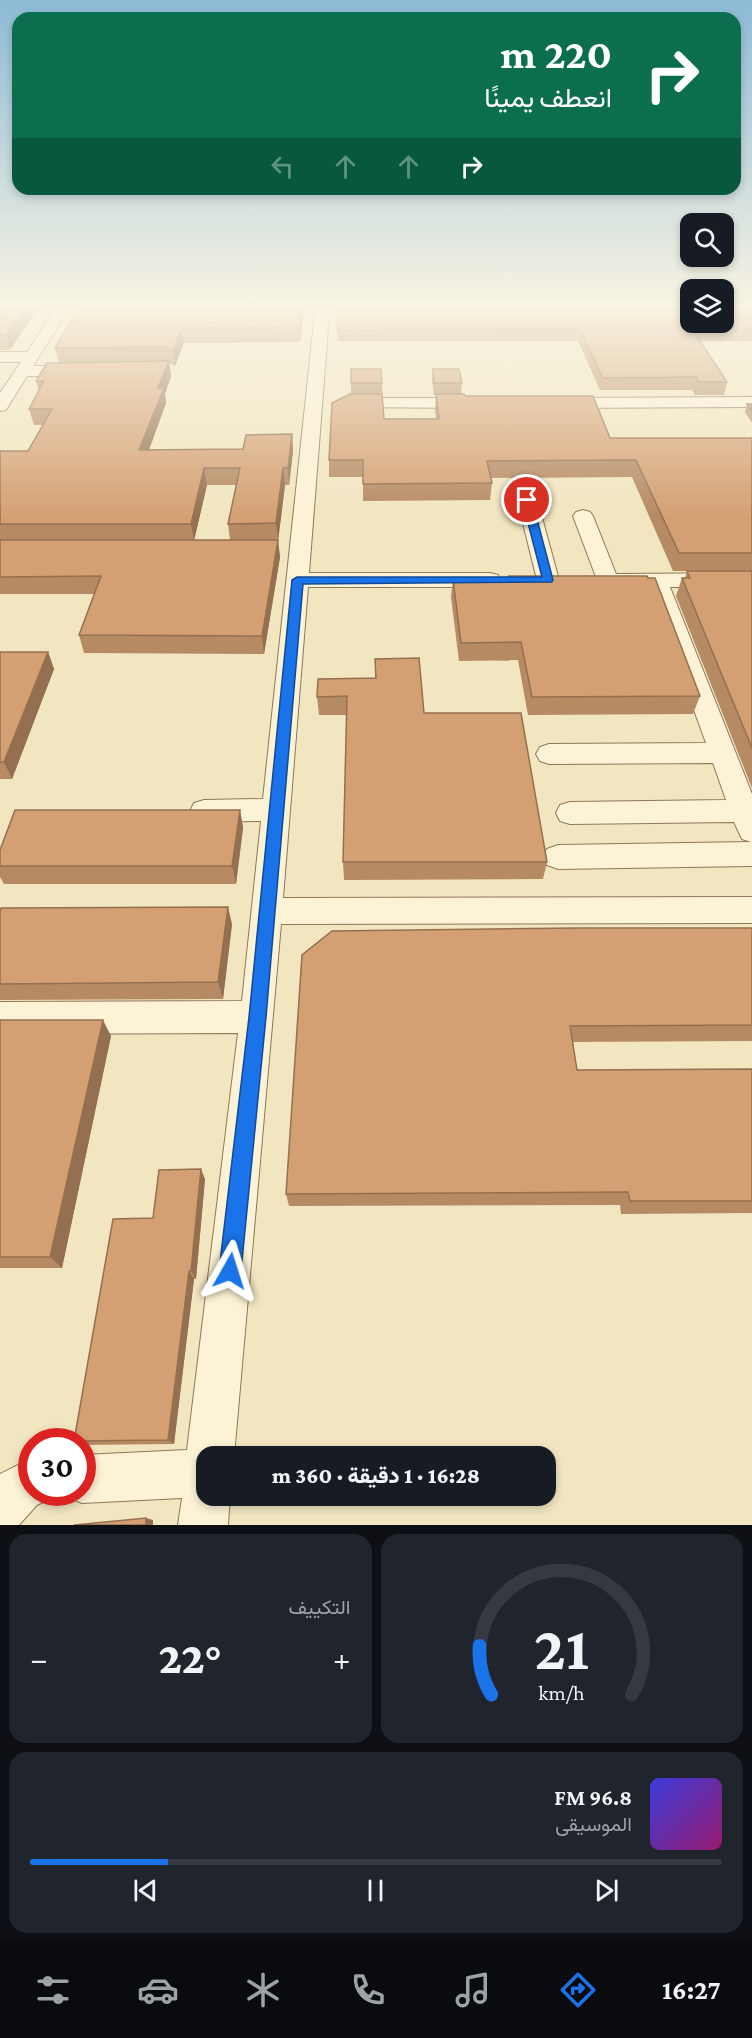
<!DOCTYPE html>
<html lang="ar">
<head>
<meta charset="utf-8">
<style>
	body { margin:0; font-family:"Crimson Pro",Vazirmatn,serif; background:#20242c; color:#f1f3f6; direction:rtl; height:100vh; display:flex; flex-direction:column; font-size:22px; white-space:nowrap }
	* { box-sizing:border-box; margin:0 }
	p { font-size:20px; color:#9ea1a6 }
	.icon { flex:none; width:33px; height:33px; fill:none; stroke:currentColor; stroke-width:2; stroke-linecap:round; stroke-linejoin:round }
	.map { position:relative; height:1525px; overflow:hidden; direction:ltr }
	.details { display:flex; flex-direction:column; gap:9px; padding:9px; background:#0d0f14; flex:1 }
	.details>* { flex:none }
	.banner { position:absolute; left:12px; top:12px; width:729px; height:183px; border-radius:18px; box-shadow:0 3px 9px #0003; direction:rtl; background:#0b6e4f; color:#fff; overflow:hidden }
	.buttons { position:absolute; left:680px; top:213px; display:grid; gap:12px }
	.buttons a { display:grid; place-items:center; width:54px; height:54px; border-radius:12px; background:#171b24; box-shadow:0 3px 9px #0003; font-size:30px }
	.speed { position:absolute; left:18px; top:1428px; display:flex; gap:12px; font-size:30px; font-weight:700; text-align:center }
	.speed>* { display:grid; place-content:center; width:78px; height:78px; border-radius:50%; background:#171b24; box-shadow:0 3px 9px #0003; line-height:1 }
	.speed .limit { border:9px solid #d22; background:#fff; color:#111 }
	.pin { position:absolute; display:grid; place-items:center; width:51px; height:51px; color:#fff; margin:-26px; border:3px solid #fff; border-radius:50%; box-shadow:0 2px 6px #0007 }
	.me { position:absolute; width:66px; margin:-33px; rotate:6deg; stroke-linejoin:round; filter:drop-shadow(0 0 4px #0008) }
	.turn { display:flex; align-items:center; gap:21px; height:126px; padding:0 30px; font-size:27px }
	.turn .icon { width:78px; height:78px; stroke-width:2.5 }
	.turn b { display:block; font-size:42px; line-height:51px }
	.lanes { display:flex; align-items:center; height:57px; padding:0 30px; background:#0003; justify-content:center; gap:30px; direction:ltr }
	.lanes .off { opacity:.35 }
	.big { font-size:45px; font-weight:800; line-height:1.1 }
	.details .tile { flex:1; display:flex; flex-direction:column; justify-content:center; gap:9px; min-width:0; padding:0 21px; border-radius:18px; background:#20242c }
	.details .dial { align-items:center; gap:0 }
	.dial svg { height:156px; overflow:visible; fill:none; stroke:#363941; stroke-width:7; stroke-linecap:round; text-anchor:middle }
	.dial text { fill:#f1f3f6; stroke:none }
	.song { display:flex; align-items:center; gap:18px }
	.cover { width:72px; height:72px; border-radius:9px; background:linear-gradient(135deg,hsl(240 70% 55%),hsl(320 70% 35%)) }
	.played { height:6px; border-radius:3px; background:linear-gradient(90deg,#1a73e8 20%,#363941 20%) }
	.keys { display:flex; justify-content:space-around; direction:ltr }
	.heat { display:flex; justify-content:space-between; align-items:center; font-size:33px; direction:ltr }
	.details .tiles { flex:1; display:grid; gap:9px; grid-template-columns:1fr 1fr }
	.tile:last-child { grid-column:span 2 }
	.trip { position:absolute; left:196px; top:1446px; width:360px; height:60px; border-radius:18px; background:#171b24; box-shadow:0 3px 9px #0003; font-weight:800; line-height:60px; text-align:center; direction:rtl }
	.dock { display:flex; height:96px; justify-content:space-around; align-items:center; background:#090b0e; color:#9ea1a6 }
	.dock .icon { width:42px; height:42px }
	.dock .active { color:#1a73e8 }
	.dock b { font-size:27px; color:#f1f3f6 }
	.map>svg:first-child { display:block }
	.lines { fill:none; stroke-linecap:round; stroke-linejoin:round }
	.minor-casing { stroke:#8e7757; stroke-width:2 }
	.minor { fill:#fcf2d6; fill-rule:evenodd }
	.wall { fill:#b68a63; fill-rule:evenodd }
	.shaded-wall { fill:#947050 }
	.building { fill:#d4a073; stroke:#947050; stroke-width:1.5 }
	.route { fill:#1a73e8; stroke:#114b97; stroke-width:1.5 }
</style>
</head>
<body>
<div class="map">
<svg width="752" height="1525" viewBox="0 0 752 1525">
	<rect width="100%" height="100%" fill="#f2e6c1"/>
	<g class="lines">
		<defs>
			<path id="minor" d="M59,303H73L33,366H78L86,371L78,376H27L6,410L0,411V393L21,362H0V352H27Z
				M316,303H330L309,573H490L498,575L501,580L498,585L490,587H308L283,898L752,897V923L281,924L234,1456H207V1496H230L228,1525H178L182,1498L82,1503L65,1496L64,1492H82V1455L187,1450L238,1033L0,1034V1002L242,1001L261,821L204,822L194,819L190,811L194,803L204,800L263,799Z
				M752,397V407L560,408L552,403L560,398Z
				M347,398H471L479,403L471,408L341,407L339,403L341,399Z
				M527,493L534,495L537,499L559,580L556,585L548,587L540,585L537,580L517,499L520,495Z
				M583,510L590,512L593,516L616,574L752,573V587H670L752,794V866L558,869L547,865L543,857L547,849L558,845L751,842L742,839L734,822L570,824L560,821L556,813L560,805L570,802L726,800L713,763L549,764L540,761L536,754L540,747L549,744L706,743L649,587L599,585L573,516L576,512Z
				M32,1458V1492H52L49,1499L37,1505L19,1525H0V1474Z"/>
		</defs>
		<!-- minor casing -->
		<use href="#minor" class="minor-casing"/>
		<!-- minor -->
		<use href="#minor" class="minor"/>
	</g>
	<!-- wall -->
	<path class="wall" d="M0,303H42L10,350H0Z
		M305,303L300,342L184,343L175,366L169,363L171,376L165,394L166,403L149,450L243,449L292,434L293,451L289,485H285L278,541L280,557L264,654L84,653L79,635L94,594H0V451H28L43,425H34L29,409L39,391L36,381L59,363L55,348ZM207,485H236L228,524L230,540H194Z
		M752,303V341H700L727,382L724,395H695L692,390H600L578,341H338L337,330Z
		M381,369L384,419H436L435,410L436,395H434L432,381L433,369L462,383L461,394L465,396L610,438H752V788L676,596L682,578H685L687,571H732H673L632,477L491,478L492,483L490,500L363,501V477H329V460L351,394V383Z
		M747,404H752V423L745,412Z
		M509,576L700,696L693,714L528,715L518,660L459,661L451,597L453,579H509Z
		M0,652H48L54,669L12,779H0Z
		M375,659L424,713L547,862L543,879L344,880L343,862L347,715H319L317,697L375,678Z
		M240,810L243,828L236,884H4L0,877V850Z
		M0,911L232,924L223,999L0,1000Z
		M752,928V1041L573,1042L577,1070L752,1069V1213L621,1214L620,1205L289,1206L286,1194L302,955Z
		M0,1020L111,1036L62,1268H0Z
		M205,1179L196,1279H194L174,1444L83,1445L82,1442L74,1441L153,1218Z"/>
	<!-- shaded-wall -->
	<path class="shaded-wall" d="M29,303H42L10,350L6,335Z
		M302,303H305L300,342L299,327Z
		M182,328L184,343L175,366L173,351Z
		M169,361L171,376L165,394L166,403L143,466L139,450L158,388Z
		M292,434L293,451L289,485L288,468Z
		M204,468L207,485L194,541L191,524Z
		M283,468L285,485L278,541L280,557L264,654L262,636L278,540L276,523Z
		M48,652L54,669L12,779L4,762Z
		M240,810L243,828L236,884L232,866Z
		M228,907L232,924L223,999L218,982Z
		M103,1020L111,1036L62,1268L50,1257Z
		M201,1169L205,1179L196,1279L191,1271Z
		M189,1271L194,1279L174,1444L168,1440Z
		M146,1518L153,1520V1525H146Z"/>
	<!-- building -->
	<path class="building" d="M0,303H29L6,335H0Z
		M82,303H302L299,327L182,328L173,351L166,347L55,348Z
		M339,303H690V322H723V303H752V329H692L727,382H698L696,377L603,378L580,329L337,330Z
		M169,361L158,388H164L139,450L243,449L246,435L292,434L288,468H283L276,523L228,524L240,468H204L191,524H0V451H28L52,409H29L44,381H36L47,363Z
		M351,369H381L382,383H351Z
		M433,369H459L462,383H434Z
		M350,394H382L384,419H439L436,394H464L465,396H593L610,438H752V553H679L636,460L487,461L492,483L363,484V460H329L332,403Z
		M747,404H752V411Z
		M0,540H278L262,636L79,635L101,576L0,577Z
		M687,571H752V748L682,578H690Z
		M509,576H647L648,578H655L700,696L532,697L521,642L461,643L453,579H510Z
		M0,652H48L4,762H0Z
		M419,658L424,713H521L547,862H343L347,696L317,697L318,679L376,678L375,659Z
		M15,810H240L232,866H0V850Z
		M228,907L218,982L0,984V911L1,908Z
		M578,928H752V1025L570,1026L577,1070L752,1069V1201H630L628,1192L286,1194L302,955L332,931Z
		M0,1020H103L50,1257H0Z
		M201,1169L191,1271H189L168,1440L74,1441L113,1219L153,1218L159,1170Z
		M146,1518V1525H74Z"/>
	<!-- sky -->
	<linearGradient id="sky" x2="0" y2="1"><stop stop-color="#8dbad6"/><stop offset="0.59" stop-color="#f9f4e3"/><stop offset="1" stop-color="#f9f4e3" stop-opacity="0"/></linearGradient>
	<rect width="752" height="517" fill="url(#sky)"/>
	<!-- route -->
	<path class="route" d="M524,497L532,500L553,580L552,582L303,584L266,1017L241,1271L237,1279L230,1282L222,1279L219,1271L249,1017L292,580L297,577H542L522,500Z"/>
</svg>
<div class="buttons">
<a><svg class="icon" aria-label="search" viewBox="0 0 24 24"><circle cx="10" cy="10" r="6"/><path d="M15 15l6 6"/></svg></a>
<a><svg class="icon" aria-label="layers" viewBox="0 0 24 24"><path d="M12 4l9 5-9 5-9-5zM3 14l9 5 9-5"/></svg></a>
</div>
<div class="speed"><div class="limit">30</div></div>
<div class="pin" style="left:527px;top:500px;background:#d93025"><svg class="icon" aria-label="arrive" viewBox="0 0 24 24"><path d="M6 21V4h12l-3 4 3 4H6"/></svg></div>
<svg class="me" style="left:230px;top:1271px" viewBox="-20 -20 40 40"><path d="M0-17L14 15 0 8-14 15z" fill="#1a73e8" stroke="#fff" stroke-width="4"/></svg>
<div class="trip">16:28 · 1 دقيقة · 360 m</div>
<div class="banner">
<div class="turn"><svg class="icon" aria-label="right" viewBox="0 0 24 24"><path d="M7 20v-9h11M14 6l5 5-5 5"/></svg><div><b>220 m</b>انعطف يمينًا</div></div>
<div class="lanes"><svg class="icon off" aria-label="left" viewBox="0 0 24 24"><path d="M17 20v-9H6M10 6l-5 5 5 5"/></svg><svg class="icon off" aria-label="ahead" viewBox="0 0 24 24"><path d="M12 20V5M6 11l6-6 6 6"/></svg><svg class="icon off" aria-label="ahead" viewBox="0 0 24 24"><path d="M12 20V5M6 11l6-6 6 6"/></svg><svg class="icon" aria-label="right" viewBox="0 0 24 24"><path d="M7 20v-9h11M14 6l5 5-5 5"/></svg></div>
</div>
</div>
<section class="details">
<div class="tiles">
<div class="tile dial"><svg viewBox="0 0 100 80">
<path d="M14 69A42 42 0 1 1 86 69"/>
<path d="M14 69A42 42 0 0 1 8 44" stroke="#1a73e8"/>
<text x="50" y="56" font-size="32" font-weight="700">21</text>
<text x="50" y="72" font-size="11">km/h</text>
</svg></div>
<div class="tile"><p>التكييف</p>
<div class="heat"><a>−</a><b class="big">22°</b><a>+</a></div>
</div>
<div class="tile">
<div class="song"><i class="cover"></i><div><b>96.8 FM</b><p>الموسيقى</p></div></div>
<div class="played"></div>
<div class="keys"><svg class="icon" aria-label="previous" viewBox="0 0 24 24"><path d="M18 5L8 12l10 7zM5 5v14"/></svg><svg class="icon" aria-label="pause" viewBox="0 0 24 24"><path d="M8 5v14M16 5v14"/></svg><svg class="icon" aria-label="next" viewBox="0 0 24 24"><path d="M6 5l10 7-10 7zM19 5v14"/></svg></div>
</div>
</div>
</section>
<nav class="dock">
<b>16:27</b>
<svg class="icon active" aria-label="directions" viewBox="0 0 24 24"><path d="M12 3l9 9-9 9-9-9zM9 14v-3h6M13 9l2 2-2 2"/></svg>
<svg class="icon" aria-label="music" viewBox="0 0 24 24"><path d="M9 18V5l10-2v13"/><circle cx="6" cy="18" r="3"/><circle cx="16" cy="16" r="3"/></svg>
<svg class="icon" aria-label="phone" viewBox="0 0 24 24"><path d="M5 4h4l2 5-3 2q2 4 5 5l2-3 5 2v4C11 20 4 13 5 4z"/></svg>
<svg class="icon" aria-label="climate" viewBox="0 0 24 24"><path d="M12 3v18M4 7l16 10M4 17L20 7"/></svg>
<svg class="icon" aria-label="car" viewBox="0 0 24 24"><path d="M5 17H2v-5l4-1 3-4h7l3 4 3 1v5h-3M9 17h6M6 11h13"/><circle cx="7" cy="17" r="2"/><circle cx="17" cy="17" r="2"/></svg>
<svg class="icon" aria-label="filters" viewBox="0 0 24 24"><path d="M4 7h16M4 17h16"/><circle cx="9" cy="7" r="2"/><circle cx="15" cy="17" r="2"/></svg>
</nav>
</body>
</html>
